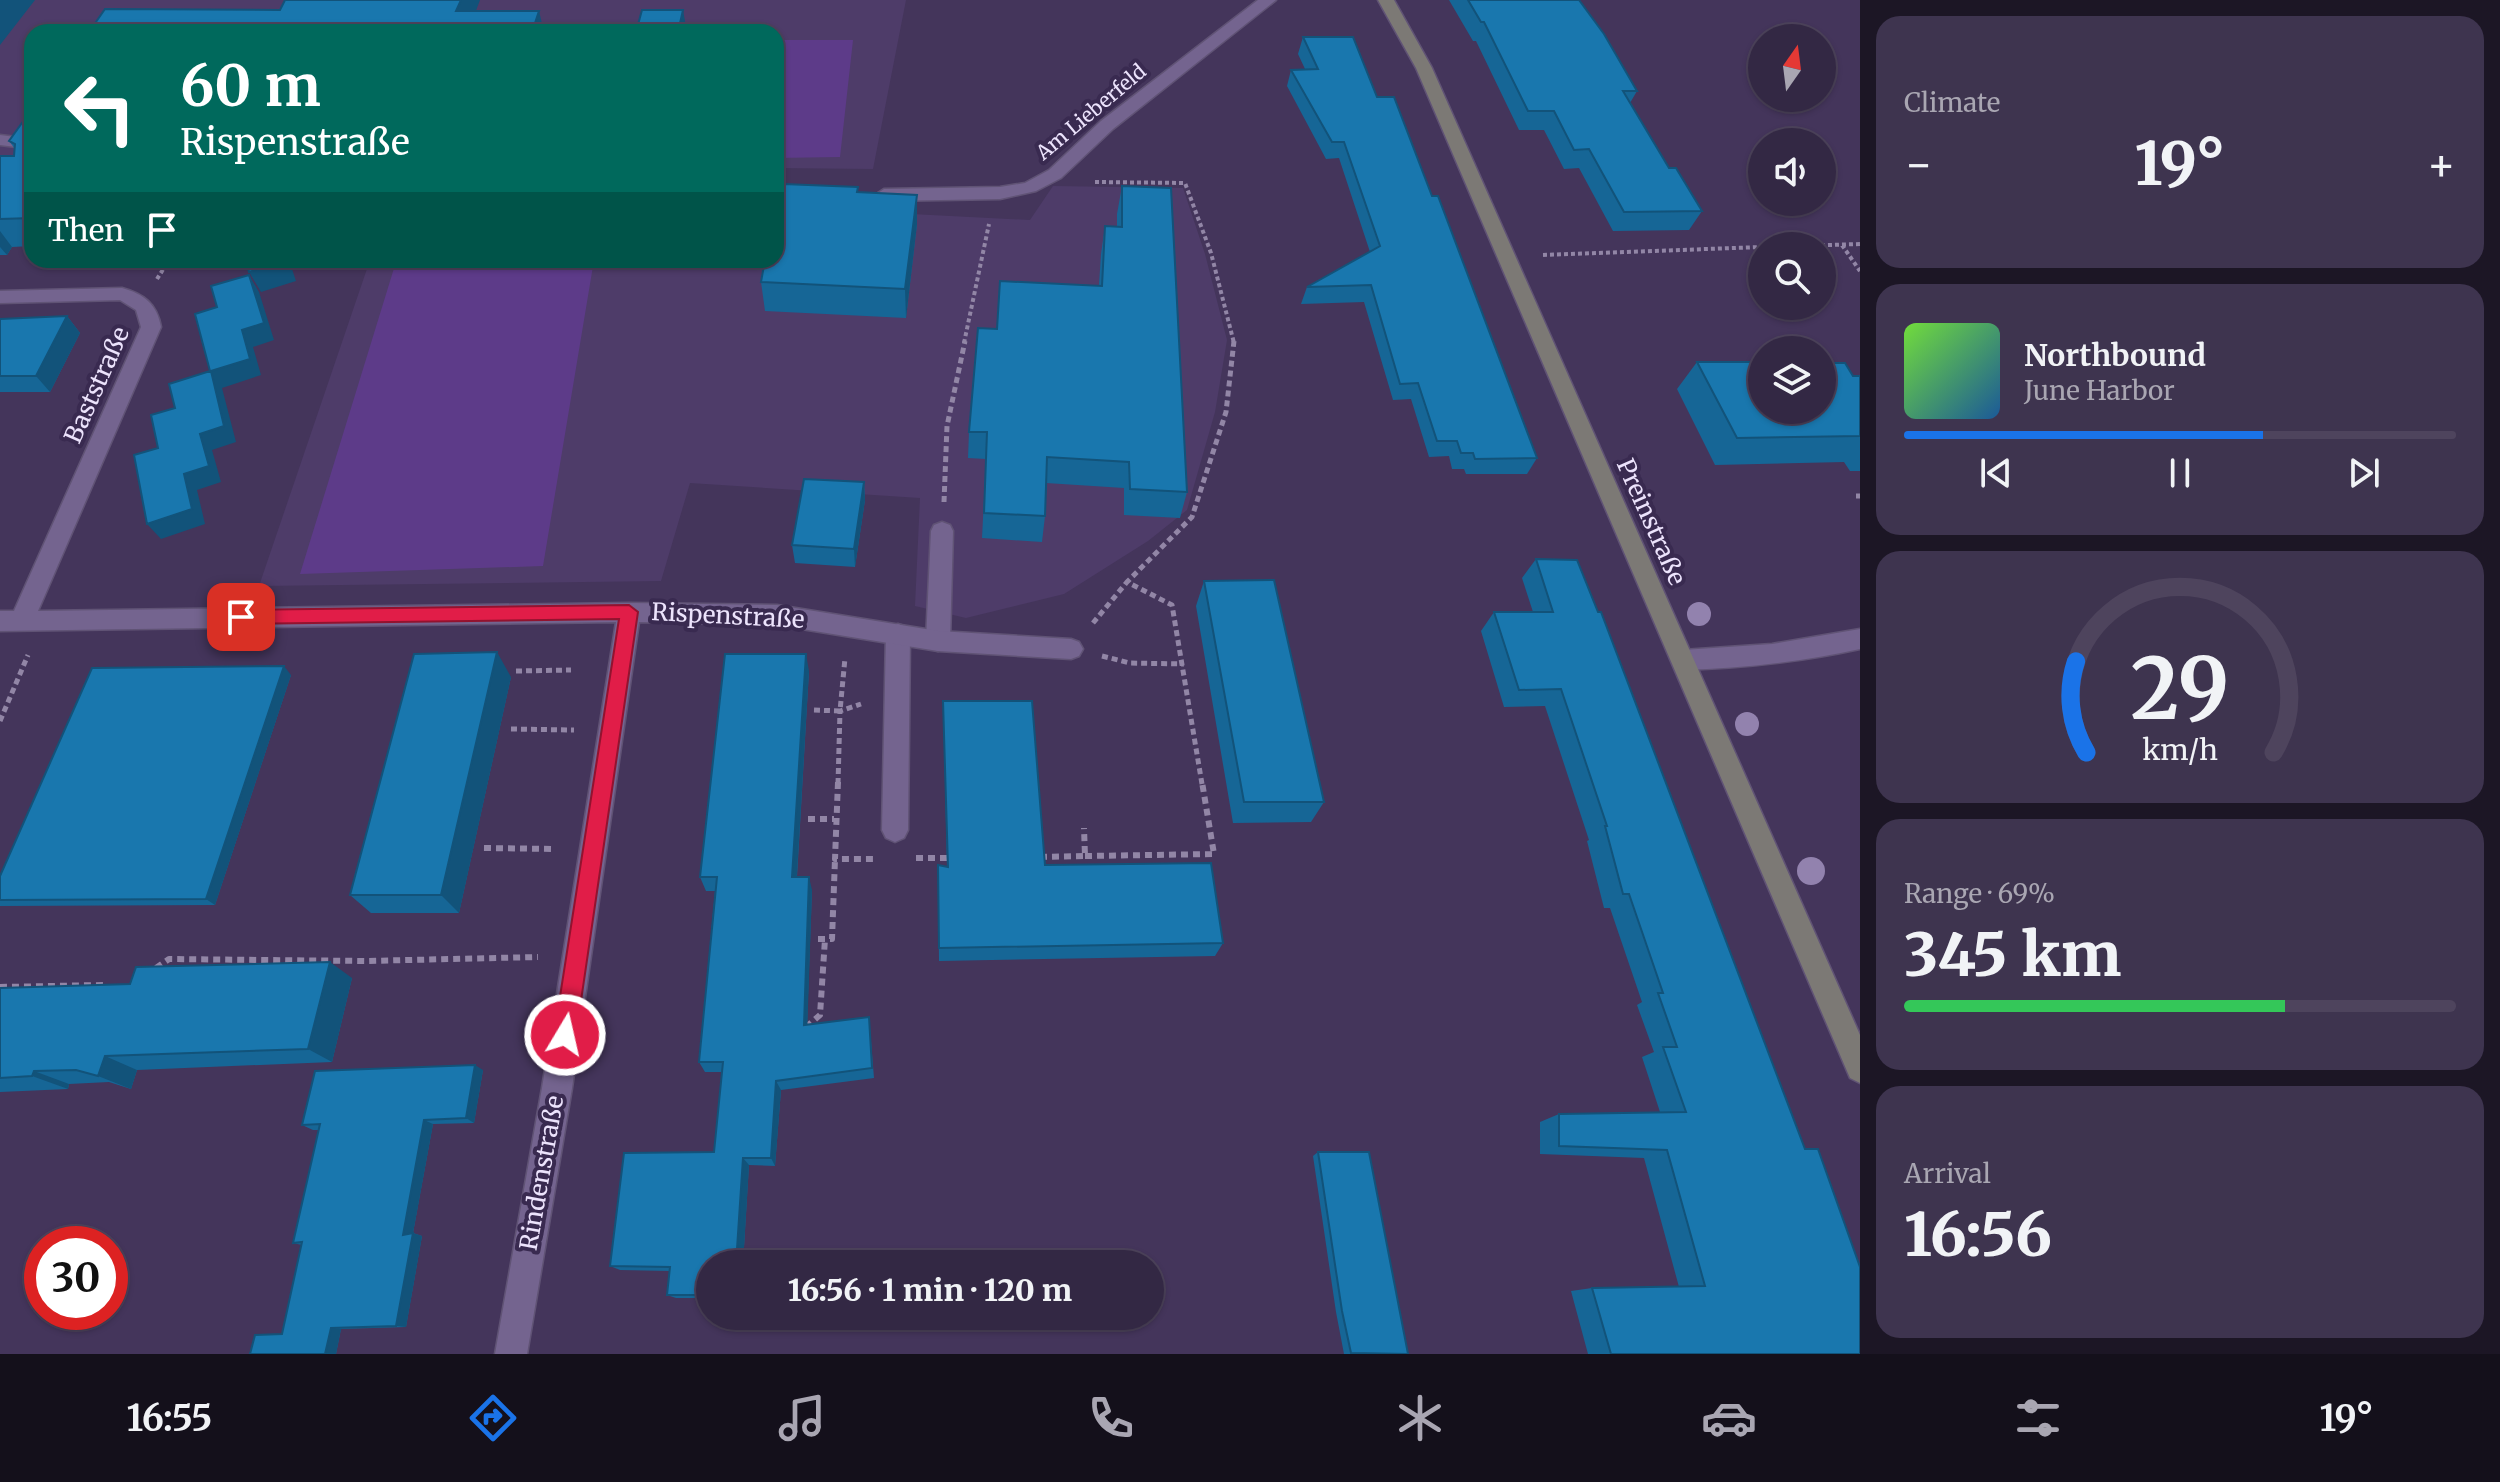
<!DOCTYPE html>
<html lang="en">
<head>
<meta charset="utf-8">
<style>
	body { margin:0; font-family:Merriweather,serif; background:#3e344f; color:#f1f3f6; height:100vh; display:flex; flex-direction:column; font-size:30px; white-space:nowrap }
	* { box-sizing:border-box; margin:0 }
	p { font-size:26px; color:#a9a6b2 }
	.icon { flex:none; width:44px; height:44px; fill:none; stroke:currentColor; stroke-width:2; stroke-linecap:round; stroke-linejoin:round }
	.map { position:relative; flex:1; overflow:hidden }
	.drawer { display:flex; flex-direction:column; gap:16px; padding:16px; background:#1c1625; width:640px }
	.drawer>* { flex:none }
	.guide { position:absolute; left:24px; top:24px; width:760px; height:244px; border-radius:24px; box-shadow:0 2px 6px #0004,0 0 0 2px #4e445d; background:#00695c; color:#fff; overflow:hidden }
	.needle { width:52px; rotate:14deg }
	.buttons { position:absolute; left:1748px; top:24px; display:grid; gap:16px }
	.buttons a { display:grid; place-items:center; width:88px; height:88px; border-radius:50%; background:#332844; box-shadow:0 2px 6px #0004,0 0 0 2px #4e445d; font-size:40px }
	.speed { position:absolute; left:24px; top:1226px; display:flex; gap:16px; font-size:40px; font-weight:700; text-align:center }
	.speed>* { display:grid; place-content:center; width:104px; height:104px; border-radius:50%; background:#332844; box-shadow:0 2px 6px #0004,0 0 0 2px #4e445d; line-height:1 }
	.speed .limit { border:12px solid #d22; background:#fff; color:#111 }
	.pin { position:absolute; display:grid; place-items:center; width:68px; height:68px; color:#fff; margin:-34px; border-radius:16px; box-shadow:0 4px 12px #0006 }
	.me { position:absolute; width:88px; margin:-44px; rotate:9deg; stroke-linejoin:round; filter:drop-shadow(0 0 6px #0008) }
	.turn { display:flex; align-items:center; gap:28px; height:168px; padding:0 24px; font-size:36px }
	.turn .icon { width:104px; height:104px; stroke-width:2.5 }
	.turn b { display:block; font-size:56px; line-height:68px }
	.then { display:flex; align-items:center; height:76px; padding:0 24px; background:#0003; gap:16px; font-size:30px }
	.big { font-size:60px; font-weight:800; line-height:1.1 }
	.drawer .card { flex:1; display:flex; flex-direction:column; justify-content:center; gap:12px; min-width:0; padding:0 28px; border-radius:24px; background:#3e344f }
	.drawer .dial { align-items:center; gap:0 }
	.dial svg { height:208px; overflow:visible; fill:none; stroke:#4e445d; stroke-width:7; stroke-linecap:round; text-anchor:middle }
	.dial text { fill:#f1f3f6; stroke:none }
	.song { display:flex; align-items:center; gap:24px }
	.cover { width:96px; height:96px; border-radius:12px; background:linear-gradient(135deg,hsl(100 70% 55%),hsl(210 70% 35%)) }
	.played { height:8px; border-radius:4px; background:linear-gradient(90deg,#1a73e8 65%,#4e445d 65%) }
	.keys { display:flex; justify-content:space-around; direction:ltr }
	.heat { display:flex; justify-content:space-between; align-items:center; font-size:44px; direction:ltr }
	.charge { height:12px; border-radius:6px; background:linear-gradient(90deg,#34c759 69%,#4e445d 0) }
	.trip { position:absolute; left:696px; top:1250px; width:468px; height:80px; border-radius:40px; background:#332844; box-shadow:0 2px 6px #0004,0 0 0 2px #4e445d; font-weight:800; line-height:80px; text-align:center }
	.tab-bar { display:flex; height:128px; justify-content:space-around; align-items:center; background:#14101b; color:#a9a6b2 }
	.tab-bar .icon { width:56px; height:56px }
	.tab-bar .active { color:#1a73e8 }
	.tab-bar b { font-size:36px; color:#f1f3f6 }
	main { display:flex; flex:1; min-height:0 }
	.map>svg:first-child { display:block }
	.built { fill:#4e3c69 }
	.green { fill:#5d3b89 }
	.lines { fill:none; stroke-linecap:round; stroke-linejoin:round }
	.lane-casing { stroke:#605375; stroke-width:3 }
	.street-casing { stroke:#605375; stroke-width:3 }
	.secondary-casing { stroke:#605375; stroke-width:3 }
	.path-far2 { stroke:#9286a6; stroke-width:4; stroke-dasharray:4 3; stroke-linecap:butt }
	.path-far1 { stroke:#9286a6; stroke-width:5; stroke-dasharray:6 4; stroke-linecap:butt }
	.path { stroke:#9286a6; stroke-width:6; stroke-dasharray:7 5; stroke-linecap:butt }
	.lane { fill:#74648f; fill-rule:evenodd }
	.street { fill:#74648f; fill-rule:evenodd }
	.secondary { fill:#7c7975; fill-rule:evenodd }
	.tree { fill:#9282ae }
	.wall { fill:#166696 }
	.shaded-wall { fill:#12537a }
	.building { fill:#1977ae; stroke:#12537a; stroke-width:2 }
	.route { fill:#e11d48; stroke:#92132f; stroke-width:2 }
	.labels { text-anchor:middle; stroke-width:8; stroke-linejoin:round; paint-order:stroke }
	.far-street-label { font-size:20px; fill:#ece3fc; stroke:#392a50 }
	.street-label { font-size:24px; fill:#ece3fc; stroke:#392a50 }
</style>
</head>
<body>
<main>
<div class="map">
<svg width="1860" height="1354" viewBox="0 0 1860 1354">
	<rect width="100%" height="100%" fill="#44355b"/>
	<!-- built -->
	<path class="built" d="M0,0H906L873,169L776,168V32H32V170H0Z
		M1053,186L1183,188L1205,254L1227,340L1215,412L1187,510L1148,541L1064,594L966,618L915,606L920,498L690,483L661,581L259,586L370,260H776V207L1030,220Z"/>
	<!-- green -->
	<path class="green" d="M776,40H853L840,157L776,158Z
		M594,260L543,566L300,574L395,265Z"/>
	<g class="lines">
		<defs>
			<path id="lane" d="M1258,0H1276L1113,129L1061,178L1036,191L1000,199L884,201L875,195L884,189L1000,187L1025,183L1049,170L1101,121Z
				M0,135L32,139V149L0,145Z
				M942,522L950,525L953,531L950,641L946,648L938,651L930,648L926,641L931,531L934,525Z
				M898,624L906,627L910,634L908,830L904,838L895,842L886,838L882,830L886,634L890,627Z"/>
			<path id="street" d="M122,288C144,294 157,304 161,327L38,611L629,603L777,605L938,631L1071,639L1079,642L1083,649L1079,656L1071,659L938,651L777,625L639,622L572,1088L527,1354H495L542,1088L616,622L0,631V611H14L141,327L136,310L120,300L0,303V291Z
				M1860,629V649C1801,662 1743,668 1683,670L1675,667L1671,660L1675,653L1683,650L1772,644Z"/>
			<path id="secondary" d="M1378,0H1394L1432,68L1860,1035V1083L1850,1078L1416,68Z"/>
		</defs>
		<!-- lane casing -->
		<use href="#lane" class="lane-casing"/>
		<!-- street casing -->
		<use href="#street" class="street-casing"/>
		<!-- secondary casing -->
		<use href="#secondary" class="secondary-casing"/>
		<!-- path-far2 -->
		<path class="path-far2" d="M1095,182L1185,183L1211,253L1234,343
			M1842,245L1860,271
			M1800,246L1860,244
			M1543,255L1762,247
			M157,279L169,260
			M964,343L989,224"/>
		<!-- path-far1 -->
		<path class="path-far1" d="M1856,496H1860
			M944,502L947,426L965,341
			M1093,623L1127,582
			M1102,656L1130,663L1184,664
			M516,671L571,670
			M814,710L840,711L845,658
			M0,721L28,655
			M511,729L574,730
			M838,784L840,711L861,704
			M1202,784L1172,605L1127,582L1192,517L1226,412L1234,341"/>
		<!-- path -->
		<path class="path" d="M838,782L835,859H874
			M808,819H834
			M484,848L555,849
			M1085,856L1214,854L1202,782
			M1040,857L1085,856L1084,828
			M916,858H954
			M818,939H832L835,859
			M156,968L169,959L365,961L538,957
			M0,987L103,985
			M806,1027L820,1015L825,939"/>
		<!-- lane -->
		<use href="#lane" class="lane"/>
		<!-- street -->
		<use href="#street" class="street"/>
		<!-- secondary -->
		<use href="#secondary" class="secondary"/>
	</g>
	<!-- trees -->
	<g class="tree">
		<circle cx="1699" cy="614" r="12"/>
		<circle cx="1747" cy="724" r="12"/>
		<circle cx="1811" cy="871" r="14"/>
	</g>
	<!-- wall -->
	<path class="wall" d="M1449,0H1579L1637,91L1630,103L1669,168L1702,211L1689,230L1613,231L1579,168L1564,169L1544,130H1519L1476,41H1473Z
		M1303,37L1377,97L1432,196L1537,458L1527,474H1466L1464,469H1452L1449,456L1429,457L1411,399L1393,400L1364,302L1301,304L1307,287L1370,252L1339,158L1326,159L1287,86L1291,70L1305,69L1298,54Z
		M32,109V246L12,247L7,255H0V156H14L15,149L9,141Z
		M1122,186L1187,492L1180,518L1124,515V488L1046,483L1045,516L1042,542L982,538L986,459L968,458L969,432L997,329L1099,285L1101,254L1105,226L1117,227V214Z
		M858,187V192L917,224L906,318L765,311L761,282Z
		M67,316L80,333L50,392H0V319Z
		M1697,362L1860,376V471H1850L1844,462L1715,465L1677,389Z
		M864,482L865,500L855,567L795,563L792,545Z
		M1536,559L1860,1354H1588L1571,1291L1592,1288L1679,1287L1644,1158L1540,1154V1122L1559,1114L1660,1112L1642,1057L1654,1052L1637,1005L1642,1002L1610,908H1604L1587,841L1589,840L1545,706L1504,707L1481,631L1494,612H1533L1522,578Z
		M1204,581L1324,802L1311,822L1233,823L1196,606Z
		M809,671L797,877L812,890L807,1025L869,1017L874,1078L781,1090L775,1166L749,1165L743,1264H710V1298H676L667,1295L670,1271L620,1270L610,1266L714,1152L722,1072H705L699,1062L715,891H706L700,877Z
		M291,675L215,905L0,906V876Z
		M511,677L459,913H371L350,895Z
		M943,701L1045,865L1223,943L1215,956L939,961L938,865L947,867Z
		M352,978L332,1062L137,1070L131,1089L109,1082L69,1084L68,1089L0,1092V988Z
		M483,1070L474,1123L433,1124L413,1233L422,1236L406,1327L341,1329L336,1354H250L282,1334L302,1245L293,1243L319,1130H313L302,1125Z
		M1318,1152L1408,1354H1344L1336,1312L1313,1156Z"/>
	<!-- shaded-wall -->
	<path class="shaded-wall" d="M0,0H35L0,45Z
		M461,0H480L468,32L456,11Z
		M683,10L687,32H678Z
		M539,11L544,32H532Z
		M917,195V224L906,318L905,289Z
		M0,231L12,247L7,255L0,247Z
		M285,260H289L296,281L261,292L249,272Z
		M249,275L259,292L274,340L253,347L261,375L222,388L236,442L212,450L221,482L197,490L205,524L161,539L147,524L184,474L200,434L211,371L242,330Z
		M67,316L80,333L50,392L36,376Z
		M864,482L865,500L855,567L854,549Z
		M497,652L511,677L459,913L441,895Z
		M806,654L809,671L796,890L792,877Z
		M284,666L291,675L215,905L206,899Z
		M809,877L812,890L807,1036L804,1025Z
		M330,962L352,978L332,1062L308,1049Z
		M105,1056L137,1070L131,1089L98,1076Z
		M475,1065L483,1070L474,1123L466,1118Z
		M34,1071L69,1084L68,1089L32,1076Z
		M776,1081L781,1090L775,1166L771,1158Z
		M424,1120L433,1124L413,1233L422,1236L406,1327L396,1326L403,1235Z
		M743,1158L749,1165L743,1264H736Z
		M331,1328L341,1329L336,1354H325Z"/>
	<!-- building -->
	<path class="building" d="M285,0H461L456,11H539L532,32H89L105,9L280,10Z
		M1468,0H1579L1604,34L1637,91H1623L1669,168H1676L1702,211L1624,212L1589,149L1574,150L1554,111H1528L1484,22H1481Z
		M642,10H683L678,32H636Z
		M1303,37H1353L1377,97H1394L1432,196H1438L1537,458L1475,459L1473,453H1461L1457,441H1437L1418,383L1400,384L1371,285L1307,287L1380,246L1344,142H1332L1291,70L1318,69Z
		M32,109V171L28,177L32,176V218L0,219V156H14L15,144L9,141Z
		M783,184L858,187L857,192L917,195L905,289L761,282L765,260H776V213Z
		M1122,186L1171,188L1187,492L1130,489L1129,462L1047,457L1045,516L984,513L987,432H969L978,328L997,329L1000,281L1102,286L1105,226L1122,227Z
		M245,260H285V261L249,272Z
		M249,275L264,323L242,330L250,359L211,371L224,426L200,434L209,466L184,474L192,509L147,524L134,455L158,448L151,415L175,408L169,384L210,371L195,314L217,307L211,286Z
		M67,316L36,376H0V319Z
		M1697,362H1762V410H1822V363H1845L1853,376H1860V436L1737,438Z
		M804,479L864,482L854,549L792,545Z
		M1536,559L1577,560L1598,612H1601L1805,1149H1818L1860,1267V1354H1611L1592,1288L1705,1286L1667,1150L1559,1146V1114L1686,1112L1663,1047H1677L1658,993H1663L1629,894H1623L1605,826H1607L1561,689L1519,690L1494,612H1553Z
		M1274,580L1324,802H1244L1204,581Z
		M497,652L441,895H350L414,654Z
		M725,654H806L792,877H809L804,1025L869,1017L872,1068L776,1081L771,1158H743L736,1264H710V1295H667L670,1267L610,1266L624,1153L714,1152L723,1062H699L717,877H700Z
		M284,666L206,899L0,900V876L92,668Z
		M943,701H1032L1045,865L1211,863L1223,943L939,948L938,865L948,867Z
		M330,962L308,1049L105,1056L98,1076L76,1070L34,1071L32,1076L0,1078V988L130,984L136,967Z
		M475,1065L466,1118L424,1120L403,1235L413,1233L396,1326L331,1328L325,1354H250L255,1335L282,1334L302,1242L293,1243L320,1124L302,1125L315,1071Z
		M1318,1152H1369L1408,1354L1351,1353L1342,1311Z"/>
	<!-- route -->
	<path class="route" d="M629,605L638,612L576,1035L572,1043L565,1046L557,1043L554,1035L619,619L241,624L232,617L241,610Z"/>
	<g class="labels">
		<!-- far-street labels -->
		<g class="far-street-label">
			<text transform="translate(1091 112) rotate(-40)" y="7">Am Lieberfeld</text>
		</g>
		<!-- street labels -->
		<g class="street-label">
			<text transform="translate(97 385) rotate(-66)" y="8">Baststraße</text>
			<text transform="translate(1651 522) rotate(66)" y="8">Preinstraße</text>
			<text transform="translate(728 616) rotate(3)" y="8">Rispenstraße</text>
			<text transform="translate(542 1173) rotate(-80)" y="8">Rindenstraße</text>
		</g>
	</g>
</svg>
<div class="buttons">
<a><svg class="needle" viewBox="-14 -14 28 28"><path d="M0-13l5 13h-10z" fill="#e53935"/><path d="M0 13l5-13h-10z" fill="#a9a6b2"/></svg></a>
<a><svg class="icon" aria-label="sound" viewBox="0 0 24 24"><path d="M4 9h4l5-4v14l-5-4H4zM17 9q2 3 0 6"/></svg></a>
<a><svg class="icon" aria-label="search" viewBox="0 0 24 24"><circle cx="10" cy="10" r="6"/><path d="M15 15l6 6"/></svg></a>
<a><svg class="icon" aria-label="layers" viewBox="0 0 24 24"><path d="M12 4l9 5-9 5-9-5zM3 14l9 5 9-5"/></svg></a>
</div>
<div class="speed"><div class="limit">30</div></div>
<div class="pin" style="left:241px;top:617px;background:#d93025"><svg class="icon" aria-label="arrive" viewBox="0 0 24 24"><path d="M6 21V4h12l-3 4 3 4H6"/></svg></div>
<svg class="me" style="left:565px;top:1035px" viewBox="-20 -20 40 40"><circle r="17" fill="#e11d48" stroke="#fff" stroke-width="3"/><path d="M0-11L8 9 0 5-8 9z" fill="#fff"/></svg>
<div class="trip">16:56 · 1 min · 120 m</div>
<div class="guide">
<div class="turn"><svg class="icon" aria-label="left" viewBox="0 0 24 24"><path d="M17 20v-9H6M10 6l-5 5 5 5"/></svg><div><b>60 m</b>Rispenstraße</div></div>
<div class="then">Then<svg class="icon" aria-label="arrive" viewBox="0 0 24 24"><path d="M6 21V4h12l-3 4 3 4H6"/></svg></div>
</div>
</div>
<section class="drawer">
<div class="card"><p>Climate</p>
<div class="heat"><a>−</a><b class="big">19°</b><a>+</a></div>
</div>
<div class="card">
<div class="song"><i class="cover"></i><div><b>Northbound</b><p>June Harbor</p></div></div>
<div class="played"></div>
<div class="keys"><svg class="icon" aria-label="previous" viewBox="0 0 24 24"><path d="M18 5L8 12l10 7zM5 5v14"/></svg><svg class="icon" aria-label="pause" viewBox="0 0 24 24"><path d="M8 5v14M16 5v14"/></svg><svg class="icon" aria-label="next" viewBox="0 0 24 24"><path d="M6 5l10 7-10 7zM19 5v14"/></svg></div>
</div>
<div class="card dial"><svg viewBox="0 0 100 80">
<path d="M14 69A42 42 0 1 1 86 69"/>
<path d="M14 69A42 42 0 0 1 10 34" stroke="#1a73e8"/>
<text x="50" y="56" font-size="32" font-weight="700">29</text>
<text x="50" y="72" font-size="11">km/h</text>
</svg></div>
<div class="card"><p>Range · 69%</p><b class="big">345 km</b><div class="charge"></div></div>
<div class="card"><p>Arrival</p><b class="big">16:56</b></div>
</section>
</main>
<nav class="tab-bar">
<b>16:55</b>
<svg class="icon active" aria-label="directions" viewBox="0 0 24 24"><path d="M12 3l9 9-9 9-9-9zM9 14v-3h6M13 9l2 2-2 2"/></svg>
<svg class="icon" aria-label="music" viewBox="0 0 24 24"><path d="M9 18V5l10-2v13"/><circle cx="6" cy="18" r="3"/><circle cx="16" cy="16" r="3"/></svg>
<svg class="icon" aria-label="phone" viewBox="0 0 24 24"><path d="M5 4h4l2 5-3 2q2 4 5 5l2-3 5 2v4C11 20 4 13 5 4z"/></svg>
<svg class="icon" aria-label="climate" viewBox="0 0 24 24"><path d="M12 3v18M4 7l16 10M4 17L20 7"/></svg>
<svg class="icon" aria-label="car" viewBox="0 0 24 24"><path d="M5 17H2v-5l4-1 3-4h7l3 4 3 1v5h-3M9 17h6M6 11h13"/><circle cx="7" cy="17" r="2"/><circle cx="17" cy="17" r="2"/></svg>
<svg class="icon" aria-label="filters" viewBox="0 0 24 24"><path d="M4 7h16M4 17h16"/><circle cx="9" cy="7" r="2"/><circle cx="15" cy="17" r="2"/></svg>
<b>19°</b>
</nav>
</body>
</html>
